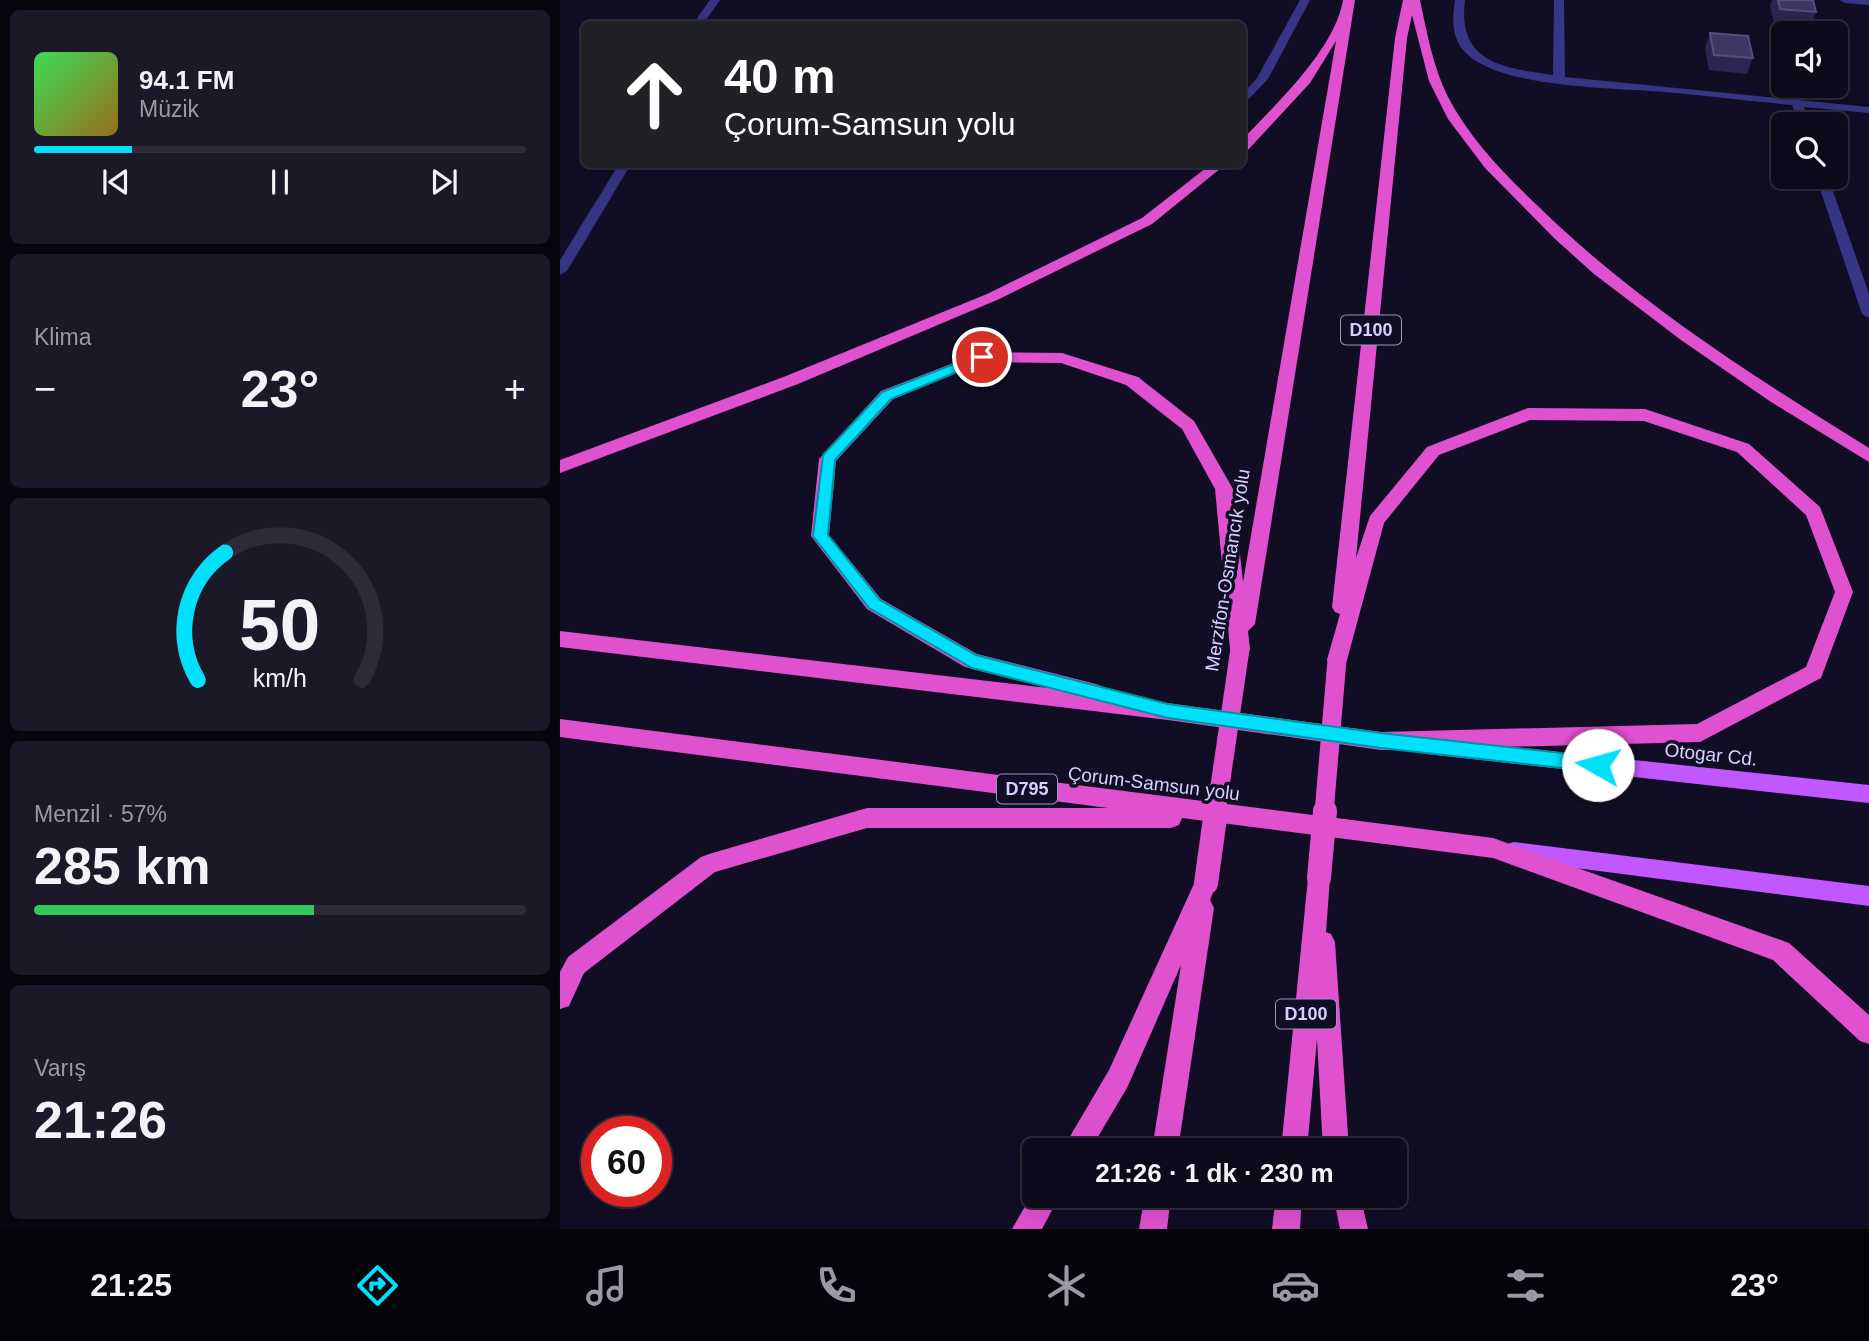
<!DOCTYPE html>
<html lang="tr">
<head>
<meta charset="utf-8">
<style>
	body { margin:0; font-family:Arial,sans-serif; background:#1b1828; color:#f1f3f6; height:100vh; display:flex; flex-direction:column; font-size:26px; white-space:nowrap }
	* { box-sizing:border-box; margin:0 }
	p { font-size:23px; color:#9a9aa3 }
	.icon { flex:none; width:38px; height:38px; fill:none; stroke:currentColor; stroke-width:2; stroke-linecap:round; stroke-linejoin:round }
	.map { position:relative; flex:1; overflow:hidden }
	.side { display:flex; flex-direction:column; gap:10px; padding:10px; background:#07060f; width:560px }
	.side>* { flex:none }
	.top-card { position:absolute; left:21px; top:21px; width:665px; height:147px; border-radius:10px; box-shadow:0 7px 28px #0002,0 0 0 2px #2d2b3a; background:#202124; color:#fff; overflow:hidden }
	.buttons { position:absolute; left:1211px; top:21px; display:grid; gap:14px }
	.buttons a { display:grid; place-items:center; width:77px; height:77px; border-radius:10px; background:#0d0a1b; box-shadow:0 7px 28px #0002,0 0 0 2px #2d2b3a; font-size:35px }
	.speed { position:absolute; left:21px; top:1116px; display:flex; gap:14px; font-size:35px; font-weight:700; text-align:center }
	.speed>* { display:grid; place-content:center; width:91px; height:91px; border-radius:50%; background:#0d0a1b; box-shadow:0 7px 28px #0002,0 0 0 2px #2d2b3a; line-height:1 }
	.speed .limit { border:10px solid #d22; background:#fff; color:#111 }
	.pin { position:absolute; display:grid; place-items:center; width:60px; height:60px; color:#fff; margin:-30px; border:4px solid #fff; border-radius:50%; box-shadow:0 2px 7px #0007 }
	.me { position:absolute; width:77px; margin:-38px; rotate:277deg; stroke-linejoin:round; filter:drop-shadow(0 0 5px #0008) }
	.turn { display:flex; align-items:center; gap:24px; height:147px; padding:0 28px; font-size:32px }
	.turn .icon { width:91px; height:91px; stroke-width:2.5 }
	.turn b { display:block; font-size:49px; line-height:60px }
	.big { font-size:52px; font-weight:800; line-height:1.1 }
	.side .card { flex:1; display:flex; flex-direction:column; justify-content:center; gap:10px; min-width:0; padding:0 24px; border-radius:10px; background:#1b1828 }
	.side .dial { align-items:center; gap:0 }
	.dial svg { height:182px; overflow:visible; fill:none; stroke:#2d2b3a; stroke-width:7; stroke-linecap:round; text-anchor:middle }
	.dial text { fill:#f1f3f6; stroke:none }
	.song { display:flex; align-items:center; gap:21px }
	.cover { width:84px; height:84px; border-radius:10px; background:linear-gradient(135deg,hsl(130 70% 55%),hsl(40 70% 35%)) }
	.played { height:7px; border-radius:4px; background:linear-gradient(90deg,#00e0fb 20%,#2d2b3a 20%) }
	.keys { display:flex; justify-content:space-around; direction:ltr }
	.heat { display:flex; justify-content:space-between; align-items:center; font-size:38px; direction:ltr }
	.charge { height:10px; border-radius:5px; background:linear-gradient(90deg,#34c759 57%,#2d2b3a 0) }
	.trip { position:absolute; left:462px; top:1138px; width:385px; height:70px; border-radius:10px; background:#0d0a1b; box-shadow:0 7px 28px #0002,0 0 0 2px #2d2b3a; font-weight:800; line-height:70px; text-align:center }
	.dock { display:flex; height:112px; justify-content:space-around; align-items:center; background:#05040b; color:#9a9aa3 }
	.dock .icon { width:49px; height:49px }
	.dock .active { color:#00e0fb }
	.dock b { font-size:32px; color:#f1f3f6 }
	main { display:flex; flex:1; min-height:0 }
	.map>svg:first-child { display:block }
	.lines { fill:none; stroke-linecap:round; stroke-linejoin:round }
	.service { fill:#383586; fill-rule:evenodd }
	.minor { fill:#383586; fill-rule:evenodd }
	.primary { fill:#c157ff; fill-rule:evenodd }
	.trunk { fill:#e051d0; fill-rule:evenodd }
	.trunk-bridge-far1 { stroke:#e051d0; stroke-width:19 }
	.trunk-bridge { stroke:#e051d0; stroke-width:24 }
	.wall { fill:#2e2453 }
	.building { fill:#403665; stroke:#574e7e; stroke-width:2 }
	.route { fill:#00e0fb; stroke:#0092a3; stroke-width:2 }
	.labels { text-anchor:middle; stroke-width:7; stroke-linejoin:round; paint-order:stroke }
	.shield { fill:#110d24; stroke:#9a96bd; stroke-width:2 }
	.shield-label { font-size:18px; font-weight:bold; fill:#d5d0ff }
	.street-label { font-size:19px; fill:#d5d0ff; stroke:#110d24 }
</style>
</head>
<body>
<main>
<section class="side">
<div class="card">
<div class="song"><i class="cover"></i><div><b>94.1 FM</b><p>Müzik</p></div></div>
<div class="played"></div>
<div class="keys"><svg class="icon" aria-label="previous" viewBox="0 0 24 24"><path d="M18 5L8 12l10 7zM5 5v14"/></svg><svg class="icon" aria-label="pause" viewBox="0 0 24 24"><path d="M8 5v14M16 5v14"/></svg><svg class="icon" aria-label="next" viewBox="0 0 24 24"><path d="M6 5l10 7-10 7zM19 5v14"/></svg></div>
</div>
<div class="card"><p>Klima</p>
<div class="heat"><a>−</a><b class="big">23°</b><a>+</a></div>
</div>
<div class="card dial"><svg viewBox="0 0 100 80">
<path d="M14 69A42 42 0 1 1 86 69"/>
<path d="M14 69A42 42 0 0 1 26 13" stroke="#00e0fb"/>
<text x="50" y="56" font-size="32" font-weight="700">50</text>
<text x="50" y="72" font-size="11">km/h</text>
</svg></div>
<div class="card"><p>Menzil · 57%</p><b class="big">285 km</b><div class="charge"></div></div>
<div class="card"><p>Varış</p><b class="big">21:26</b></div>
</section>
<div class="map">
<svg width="1309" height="1229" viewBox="0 0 1309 1229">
	<rect width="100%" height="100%" fill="#110d24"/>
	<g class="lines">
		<!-- service -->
		<path class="service" d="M150,0H160L143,24H133Z
			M740,0H750L708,79L682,106V95L697,78Z
			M59,164H71L7,271L0,275V260Z"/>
		<!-- minor -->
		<path class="minor" d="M895,0H905C897,63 943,68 993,75L994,0H1004L1005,77L1309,107V113L1244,107L1250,124H1238L1232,105C1190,101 1147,96 1105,92C1055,88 945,88 908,55C891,40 892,20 895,0Z
			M1280,0H1309V5L1285,3Z
			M1256,177H1268L1309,294V318L1302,314Z"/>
		<!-- primary -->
		<path class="primary" d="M867,738L1309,785V803L867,754L860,752L857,746L860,740Z
			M954,842L1309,886V906L954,860L947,858L944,851L947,844Z"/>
		<!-- trunk -->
		<path class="trunk" d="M783,0H795L695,624L688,631L690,649L687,655L680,657L673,655L670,649L655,489L622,429L566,385L501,363L424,362L333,399L276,461L269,535L321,599L417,654L532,683L539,685L542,691L540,694L821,732L1137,724L1246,667L1275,592L1246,515L1177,452L1084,421L970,420L879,455L824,523L787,660L784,666L777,668L770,666L767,660L780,614L775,612L772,607L835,38L843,0H860C867,33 873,67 888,97C910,139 944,174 979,207C1077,303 1193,376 1309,448V462L1211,402L1121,340L1034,274L994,238L925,168L888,119L869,81L852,15L847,38L796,558L810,516L867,447L968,408L1085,409L1189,444L1260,507L1293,592L1261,678L1140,742L821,750L608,720L0,647V631L488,688L405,667L307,609L251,536L259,459L321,391L422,352L502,353L578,377L634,421L673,489L683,582L776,41L750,83L687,151L682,152V140C717,103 775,49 783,0Z
			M651,164H666L592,224L437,300L238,384L0,473V460L226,376L427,294L582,218Z
			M0,719L933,838L1229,943L1309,1015V1044L1300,1041L1213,960L933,858L622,818L619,825L611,828H307L155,872L24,973L9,1006L0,1009V972L8,957L141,857L149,854L307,808H548L0,737Z
			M759,867L767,871L770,878L766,932L771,934L775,942L789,1150H763L757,1039L747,1150H721L748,878L751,871Z
			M646,872L654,875L657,883L650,900L654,908L618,1150H592L621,965L567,1088L530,1150H502L549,1070L638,875Z
			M474,1191V1195H500L482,1229H452Z
			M585,1195H611L607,1229H579Z
			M716,1195H742L740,1229H712Z
			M773,1195H800L808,1229H780Z"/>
		<!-- trunk-bridge-far1 -->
		<path class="trunk-bridge-far1" d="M656,813L680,649
			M764,813L777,660"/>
		<!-- trunk-bridge -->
		<path class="trunk-bridge" d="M759,878L765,811
			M646,883L656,811"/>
	</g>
	<!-- wall -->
	<path class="wall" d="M1212,0H1253L1256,12L1252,23L1268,33H1232L1231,29L1232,25L1214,24L1210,5Z
		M1150,33L1193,58L1187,74L1149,70L1145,48Z"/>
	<!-- building -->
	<path class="building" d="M1218,0H1253L1256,12L1220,9Z
		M1234,21L1266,24L1268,33L1235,30Z
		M1150,33L1188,36L1193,58L1154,55Z"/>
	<!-- route -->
	<path class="route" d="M422,353L426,354V360L331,399L275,460L268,535L320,600L416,655L608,704L821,733L1038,757L1044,759L1047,765L1044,770L1038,772L821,748L608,718L412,668L309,608L253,536L263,455L322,392Z"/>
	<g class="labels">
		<!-- shield labels -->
		<g class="shield">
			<rect x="781" y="315.5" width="60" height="29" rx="5"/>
			<rect x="437" y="774.5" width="60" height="29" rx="5"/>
			<rect x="716" y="999.5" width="60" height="29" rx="5"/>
		</g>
		<g class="shield-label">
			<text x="811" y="336">D100</text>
			<text x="467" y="795">D795</text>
			<text x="746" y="1020">D100</text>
		</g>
		<!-- street labels -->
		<g class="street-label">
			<text transform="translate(667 570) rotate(-81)" y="7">Merzifon-Osmancık yolu</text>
			<text transform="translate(1151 754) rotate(6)" y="7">Otogar Cd.</text>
			<text transform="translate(594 783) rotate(7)" y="7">Çorum-Samsun yolu</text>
		</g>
	</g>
</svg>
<div class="buttons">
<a><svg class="icon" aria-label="sound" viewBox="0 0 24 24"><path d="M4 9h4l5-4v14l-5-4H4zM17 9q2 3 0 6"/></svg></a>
<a><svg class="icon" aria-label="search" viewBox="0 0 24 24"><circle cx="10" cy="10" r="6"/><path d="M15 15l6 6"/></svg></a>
</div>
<div class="speed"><div class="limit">60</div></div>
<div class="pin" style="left:422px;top:357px;background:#d93025"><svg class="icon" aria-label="arrive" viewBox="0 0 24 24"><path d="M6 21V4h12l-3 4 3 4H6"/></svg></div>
<svg class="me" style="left:1038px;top:765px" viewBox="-20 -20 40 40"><circle r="19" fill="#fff"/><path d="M0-13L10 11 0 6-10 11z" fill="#00e0fb"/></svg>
<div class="trip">21:26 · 1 dk · 230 m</div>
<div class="top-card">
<div class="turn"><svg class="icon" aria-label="ahead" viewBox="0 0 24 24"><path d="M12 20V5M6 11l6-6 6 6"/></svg><div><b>40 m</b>Çorum-Samsun yolu</div></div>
</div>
</div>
</main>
<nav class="dock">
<b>21:25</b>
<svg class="icon active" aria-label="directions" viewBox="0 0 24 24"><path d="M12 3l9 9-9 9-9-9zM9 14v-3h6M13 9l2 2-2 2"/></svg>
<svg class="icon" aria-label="music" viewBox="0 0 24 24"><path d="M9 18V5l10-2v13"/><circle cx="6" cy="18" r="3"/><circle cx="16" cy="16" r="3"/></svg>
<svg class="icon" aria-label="phone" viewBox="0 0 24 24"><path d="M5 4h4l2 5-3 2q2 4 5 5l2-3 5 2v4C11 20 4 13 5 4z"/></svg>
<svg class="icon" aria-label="climate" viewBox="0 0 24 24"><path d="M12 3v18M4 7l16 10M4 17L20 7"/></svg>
<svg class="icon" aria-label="car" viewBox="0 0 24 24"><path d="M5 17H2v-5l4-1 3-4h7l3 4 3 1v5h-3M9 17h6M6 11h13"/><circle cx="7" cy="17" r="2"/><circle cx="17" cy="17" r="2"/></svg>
<svg class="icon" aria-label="filters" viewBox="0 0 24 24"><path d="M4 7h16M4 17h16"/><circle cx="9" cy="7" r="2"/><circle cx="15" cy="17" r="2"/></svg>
<b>23°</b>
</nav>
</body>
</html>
